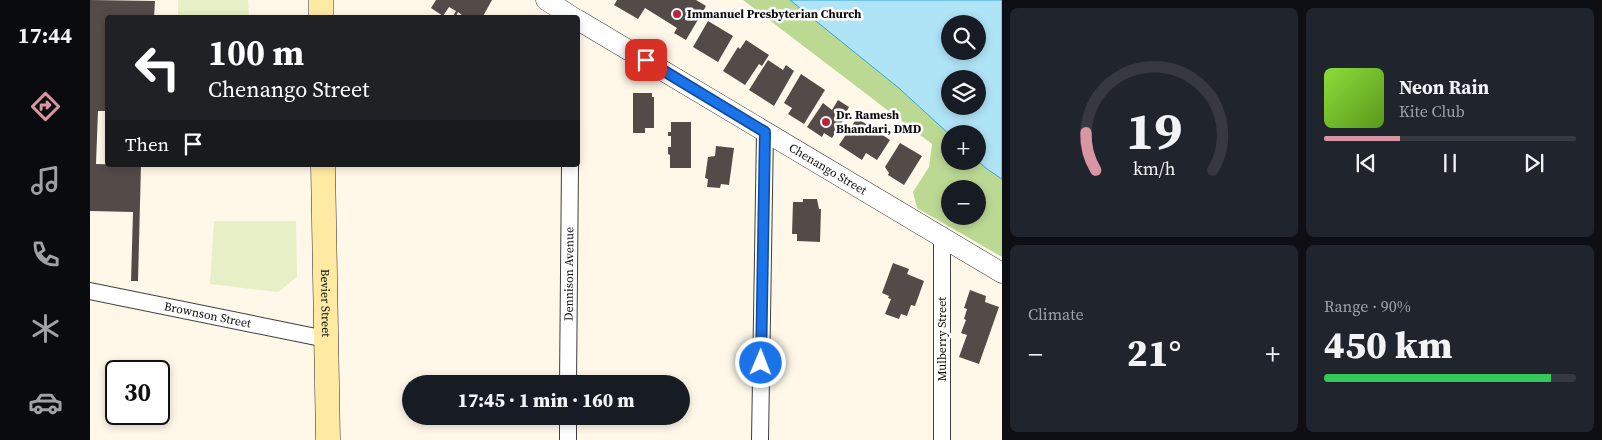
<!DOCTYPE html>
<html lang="en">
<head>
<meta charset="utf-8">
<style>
	body { margin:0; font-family:"Source Serif 4",serif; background:#20242c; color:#f1f3f6; height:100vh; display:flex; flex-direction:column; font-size:19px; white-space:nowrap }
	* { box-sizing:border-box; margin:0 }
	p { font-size:16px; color:#9ea1a6 }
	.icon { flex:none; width:28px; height:28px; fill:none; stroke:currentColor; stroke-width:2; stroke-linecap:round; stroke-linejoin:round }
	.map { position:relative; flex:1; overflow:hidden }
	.drawer { display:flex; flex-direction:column; gap:8px; padding:8px; background:#0d0f14; width:600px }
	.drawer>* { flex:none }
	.banner { position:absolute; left:15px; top:15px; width:475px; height:152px; border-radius:5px; box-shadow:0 2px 8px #0003; background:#202124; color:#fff; overflow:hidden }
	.tools { position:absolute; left:851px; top:15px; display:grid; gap:10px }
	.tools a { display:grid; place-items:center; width:45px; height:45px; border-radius:50%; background:#171b24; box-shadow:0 2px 8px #0003; font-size:25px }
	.speed { position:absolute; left:15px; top:360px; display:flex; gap:10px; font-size:25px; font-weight:700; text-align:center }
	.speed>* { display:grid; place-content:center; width:65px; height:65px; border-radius:50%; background:#171b24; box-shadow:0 2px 8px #0003; line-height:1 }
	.speed .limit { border:2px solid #111; border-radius:8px; background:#fff; color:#111 }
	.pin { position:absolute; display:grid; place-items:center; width:42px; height:42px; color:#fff; margin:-21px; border-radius:10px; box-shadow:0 2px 8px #0006 }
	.me { position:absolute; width:55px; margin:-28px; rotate:1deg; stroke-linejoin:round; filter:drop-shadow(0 0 4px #0008) }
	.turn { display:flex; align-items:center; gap:18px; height:105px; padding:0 20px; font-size:22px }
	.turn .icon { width:65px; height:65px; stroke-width:2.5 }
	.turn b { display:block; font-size:35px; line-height:42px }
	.then { display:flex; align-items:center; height:48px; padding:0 20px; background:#0003; gap:10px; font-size:19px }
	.big { font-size:38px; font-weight:800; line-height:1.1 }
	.drawer .tile { flex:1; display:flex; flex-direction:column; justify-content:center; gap:8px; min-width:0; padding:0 18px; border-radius:8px; background:#20242c }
	.drawer .dial { align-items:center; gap:0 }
	.dial svg { height:130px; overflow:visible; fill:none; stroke:#363941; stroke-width:7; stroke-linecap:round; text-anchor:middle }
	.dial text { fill:#f1f3f6; stroke:none }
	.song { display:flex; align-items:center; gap:15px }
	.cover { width:60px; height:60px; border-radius:8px; background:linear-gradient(135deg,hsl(90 70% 55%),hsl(90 70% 35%)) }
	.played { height:5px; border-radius:2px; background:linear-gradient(90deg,#d896a3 30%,#363941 30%) }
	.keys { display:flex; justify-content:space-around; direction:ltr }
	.heat { display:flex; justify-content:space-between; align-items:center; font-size:28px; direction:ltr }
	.charge { height:8px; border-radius:4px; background:linear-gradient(90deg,#34c759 90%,#363941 0) }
	.drawer .tiles { flex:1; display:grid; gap:8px; grid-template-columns:repeat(2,1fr) }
	.trip { position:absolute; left:312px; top:375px; width:288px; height:50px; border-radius:25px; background:#171b24; box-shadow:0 2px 8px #0003; font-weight:800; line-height:50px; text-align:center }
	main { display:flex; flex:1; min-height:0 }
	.menu { display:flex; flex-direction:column; width:90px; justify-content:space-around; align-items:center; background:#090b0e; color:#9ea1a6 }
	.menu .icon { width:35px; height:35px }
	.menu .selected { color:#d896a3 }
	.menu b { font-size:22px; color:#f1f3f6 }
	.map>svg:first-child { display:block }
	.forest { fill:#bbd993; fill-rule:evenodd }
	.pitch { fill:#e6efc6 }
	.water { fill:#afe3f6; stroke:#36a2cc; fill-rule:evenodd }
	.building { fill:#544b48 }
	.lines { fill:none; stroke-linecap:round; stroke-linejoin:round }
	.minor-casing { stroke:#3e3e3e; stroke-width:18 }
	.tertiary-casing { stroke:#3e3e3e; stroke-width:21 }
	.secondary-casing { stroke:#2d2d2d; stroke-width:25 }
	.minor { stroke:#fff; stroke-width:16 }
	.tertiary { stroke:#fff; stroke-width:20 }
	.secondary { stroke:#ffeaa4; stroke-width:24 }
	.route-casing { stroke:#114b97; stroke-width:12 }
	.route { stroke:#1a73e8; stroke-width:9 }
	.poi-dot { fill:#ba243d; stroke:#fff; stroke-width:2 }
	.labels { text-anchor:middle; stroke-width:5; stroke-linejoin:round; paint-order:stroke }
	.poi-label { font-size:12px; font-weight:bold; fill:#0b0b0b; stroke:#fff; text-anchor:start }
	.street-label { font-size:12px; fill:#0b0b0b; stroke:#fff }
</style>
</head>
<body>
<main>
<nav class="menu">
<b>17:44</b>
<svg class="icon selected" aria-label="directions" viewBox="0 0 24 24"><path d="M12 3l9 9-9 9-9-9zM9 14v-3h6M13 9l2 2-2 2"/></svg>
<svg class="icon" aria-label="music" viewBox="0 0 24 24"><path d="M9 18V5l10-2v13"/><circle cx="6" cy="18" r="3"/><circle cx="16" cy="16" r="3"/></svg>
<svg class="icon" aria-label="phone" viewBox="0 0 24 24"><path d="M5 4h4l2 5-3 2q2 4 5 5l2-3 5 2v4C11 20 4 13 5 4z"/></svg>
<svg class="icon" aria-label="climate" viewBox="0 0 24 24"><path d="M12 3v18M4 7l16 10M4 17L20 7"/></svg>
<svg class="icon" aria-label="car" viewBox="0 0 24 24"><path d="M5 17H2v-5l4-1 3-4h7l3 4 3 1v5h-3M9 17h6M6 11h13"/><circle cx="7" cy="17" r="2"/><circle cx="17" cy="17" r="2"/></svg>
</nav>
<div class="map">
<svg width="912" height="440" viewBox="0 0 912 440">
	<rect width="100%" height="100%" fill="#fff8e9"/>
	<!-- forest -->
	<path class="forest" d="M653,0H700L810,89L860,135V161H888L897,169L912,179V257L827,208L823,192L839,167L842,144ZM860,189H888V216H860Z"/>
	<!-- pitch -->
	<path class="pitch" d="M88,0H158L159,17H88Z
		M124,221H206L207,277L188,292L120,284Z"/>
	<!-- water -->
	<path class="water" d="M700,0H912V179L897,169L888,161V134H860V135L810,89ZM860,24H888V51H860ZM860,79H888V106H860Z"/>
	<!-- building -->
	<path class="building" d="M0,0L65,1L64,18H18V111H8L6,164L51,165L48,281H41L43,212L0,211Z
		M346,0H402L392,18H371L372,15L368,12L365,18H362L366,11L359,7L353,16L341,8Z
		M527,0H606L616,6L596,40L584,33L587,28L555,8L548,19L524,5Z
		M618,21L643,36L628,62L603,47Z
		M656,40L679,55L672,66L669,64L655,85L633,71L648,47L650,49Z
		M678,60L693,70L696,65L704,71L684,106L659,90Z
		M711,74L735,90L714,124L698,114L702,108L694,103Z
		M543,93H562V97H564V128H555V133H543Z
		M748,100L759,107L754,116L755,117L742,138L734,133L732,137L717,127L733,103L742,110Z
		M767,118L800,140L787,160L776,153L772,160L749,145Z
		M581,122H601V168H580V155L578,154V147H581V136H578V132H581Z
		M810,143L832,156L814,185L798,175L799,173L795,167Z
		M626,146L644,148L639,185L631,184L630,188L617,187L618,179L615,178L618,157L625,156Z
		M713,199H727L729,209H731L730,242L707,241V234H702L703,202H713Z
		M803,263L819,269L817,274L834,281L825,306L821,305L817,316L811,314L809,319L795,314L801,299L798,298L799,296L792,293Z
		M880,290L896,296L895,302L909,307L889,364L869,357L877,335L871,333L876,320L874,319L877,309L874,308Z"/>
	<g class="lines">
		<defs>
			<g id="minor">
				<path id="s1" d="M0,291L236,339"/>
				<path id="s2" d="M478,384L480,165"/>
				<path d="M478,440V416"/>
				<path d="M670,440L675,132"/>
				<path d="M852,440V237"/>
			</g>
			<g id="tertiary">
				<path d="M456,0L484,18"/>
				<path id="s3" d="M488,20L912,273"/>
			</g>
			<g id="secondary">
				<path d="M231,0V18"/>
				<path id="s4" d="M233,165L238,440"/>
			</g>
		</defs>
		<!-- minor casing -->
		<use href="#minor" class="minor-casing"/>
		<!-- tertiary casing -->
		<use href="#tertiary" class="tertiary-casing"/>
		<!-- secondary casing -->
		<use href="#secondary" class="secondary-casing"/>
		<!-- minor -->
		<use href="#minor" class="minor"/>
		<!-- tertiary -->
		<use href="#tertiary" class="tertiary"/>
		<!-- secondary -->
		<use href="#secondary" class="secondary"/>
	</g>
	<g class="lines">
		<defs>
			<path id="route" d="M556,60L675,132L671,363"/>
		</defs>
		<!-- route casing -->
		<use href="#route" class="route-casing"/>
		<!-- route -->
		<use href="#route" class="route"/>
	</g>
	<!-- markers -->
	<g class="poi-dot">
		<circle cx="587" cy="14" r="5"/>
		<circle cx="736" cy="122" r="5"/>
	</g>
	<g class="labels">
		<!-- poi labels -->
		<g class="poi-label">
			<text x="597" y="18">Immanuel Presbyterian Church</text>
			<text x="746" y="119">Dr. Ramesh<tspan x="746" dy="14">Bhandari, DMD</tspan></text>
		</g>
		<!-- street labels -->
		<g class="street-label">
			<text dy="4" stroke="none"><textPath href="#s3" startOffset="291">Chenango Street</textPath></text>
			<text dy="4" stroke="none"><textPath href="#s2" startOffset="110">Dennison Avenue</textPath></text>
			<text dy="4" stroke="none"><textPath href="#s4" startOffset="138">Bevier Street</textPath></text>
			<text dy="4" stroke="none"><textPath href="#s1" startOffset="120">Brownson Street</textPath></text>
			<text transform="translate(852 339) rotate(-90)" y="4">Mulberry Street</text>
		</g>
	</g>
</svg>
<div class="tools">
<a><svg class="icon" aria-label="search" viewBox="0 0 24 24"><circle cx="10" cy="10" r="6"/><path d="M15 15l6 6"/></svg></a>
<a><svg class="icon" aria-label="layers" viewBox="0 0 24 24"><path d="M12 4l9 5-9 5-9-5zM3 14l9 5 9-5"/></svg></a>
<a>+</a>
<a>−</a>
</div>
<div class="speed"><div class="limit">30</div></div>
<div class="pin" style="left:556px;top:60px;background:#d93025"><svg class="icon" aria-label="arrive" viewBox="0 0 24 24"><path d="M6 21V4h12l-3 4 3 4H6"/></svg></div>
<svg class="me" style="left:671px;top:363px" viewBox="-20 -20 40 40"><circle r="17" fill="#1a73e8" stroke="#fff" stroke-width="3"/><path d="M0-11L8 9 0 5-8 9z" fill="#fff"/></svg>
<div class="trip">17:45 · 1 min · 160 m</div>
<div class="banner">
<div class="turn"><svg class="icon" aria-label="left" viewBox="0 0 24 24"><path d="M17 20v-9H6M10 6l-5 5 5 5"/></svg><div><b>100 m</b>Chenango Street</div></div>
<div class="then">Then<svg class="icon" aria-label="arrive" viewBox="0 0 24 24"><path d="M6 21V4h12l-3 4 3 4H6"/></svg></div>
</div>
</div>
<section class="drawer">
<div class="tiles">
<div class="tile dial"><svg viewBox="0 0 100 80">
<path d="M14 69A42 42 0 1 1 86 69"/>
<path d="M14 69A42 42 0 0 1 8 46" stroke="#d896a3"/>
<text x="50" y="56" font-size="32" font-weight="700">19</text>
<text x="50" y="72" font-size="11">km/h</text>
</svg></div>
<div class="tile">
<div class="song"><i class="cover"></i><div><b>Neon Rain</b><p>Kite Club</p></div></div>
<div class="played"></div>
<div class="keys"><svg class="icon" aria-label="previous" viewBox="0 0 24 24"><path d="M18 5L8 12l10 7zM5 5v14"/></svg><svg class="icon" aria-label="pause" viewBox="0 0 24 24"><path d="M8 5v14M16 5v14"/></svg><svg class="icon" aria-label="next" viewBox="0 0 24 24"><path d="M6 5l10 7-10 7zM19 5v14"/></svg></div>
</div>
<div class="tile"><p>Climate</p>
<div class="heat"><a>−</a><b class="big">21°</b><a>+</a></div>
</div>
<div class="tile"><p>Range · 90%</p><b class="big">450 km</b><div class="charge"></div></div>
</div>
</section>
</main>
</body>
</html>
